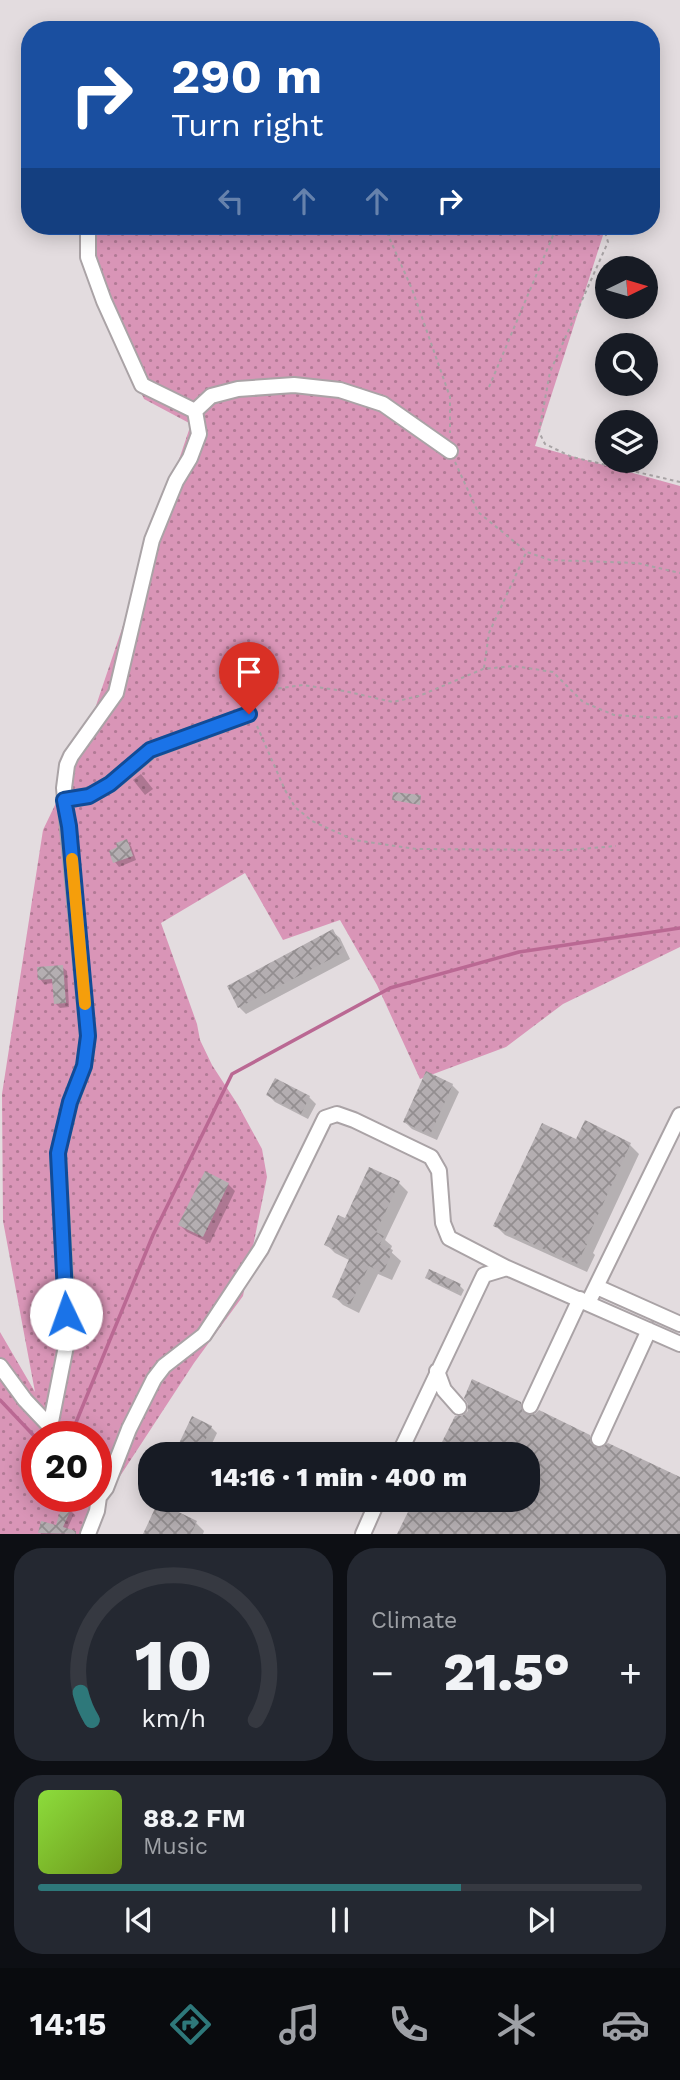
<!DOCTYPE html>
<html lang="en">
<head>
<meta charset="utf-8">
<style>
	body { margin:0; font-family:"Work Sans",sans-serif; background:#242831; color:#f1f3f6; height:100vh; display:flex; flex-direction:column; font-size:26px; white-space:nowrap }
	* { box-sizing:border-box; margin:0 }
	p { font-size:23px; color:#9ea1a6 }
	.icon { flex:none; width:38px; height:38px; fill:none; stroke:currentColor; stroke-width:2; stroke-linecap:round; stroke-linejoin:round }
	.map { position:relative; height:1534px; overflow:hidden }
	.sheet { display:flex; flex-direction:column; gap:14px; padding:14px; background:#0d0f14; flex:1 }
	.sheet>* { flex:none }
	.hud { position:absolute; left:21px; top:21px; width:639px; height:214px; border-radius:28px; box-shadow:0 4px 18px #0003; background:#1a4fa0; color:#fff; overflow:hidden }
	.needle { width:46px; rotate:85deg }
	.buttons { position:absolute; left:595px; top:256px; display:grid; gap:14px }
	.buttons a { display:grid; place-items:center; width:63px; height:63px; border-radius:50%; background:#171b24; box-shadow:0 4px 18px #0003; font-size:35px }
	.speed { position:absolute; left:21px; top:1421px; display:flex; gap:14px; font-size:35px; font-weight:700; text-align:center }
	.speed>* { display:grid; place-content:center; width:91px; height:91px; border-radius:50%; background:#171b24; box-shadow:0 4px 18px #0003; line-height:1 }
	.speed .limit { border:10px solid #d22; background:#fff; color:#111 }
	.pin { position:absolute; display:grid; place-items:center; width:60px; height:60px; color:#fff; margin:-72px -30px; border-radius:50% 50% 50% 0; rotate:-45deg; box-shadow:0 0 7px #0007 }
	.pin .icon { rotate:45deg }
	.me { position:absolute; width:77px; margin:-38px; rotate:357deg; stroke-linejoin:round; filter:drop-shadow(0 0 5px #0008) }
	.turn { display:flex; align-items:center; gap:24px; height:147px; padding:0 35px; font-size:32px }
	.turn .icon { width:91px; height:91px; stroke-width:2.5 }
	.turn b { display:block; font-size:49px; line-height:60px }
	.lanes { display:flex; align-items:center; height:66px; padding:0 35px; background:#0003; justify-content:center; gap:35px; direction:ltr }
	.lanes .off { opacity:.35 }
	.big { font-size:52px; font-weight:800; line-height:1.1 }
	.sheet .card { flex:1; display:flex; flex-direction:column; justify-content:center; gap:10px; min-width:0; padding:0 24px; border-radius:28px; background:#242831 }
	.sheet .dial { align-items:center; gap:0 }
	.dial svg { height:182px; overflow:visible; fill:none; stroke:#363941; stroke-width:7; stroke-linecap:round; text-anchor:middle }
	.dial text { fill:#f1f3f6; stroke:none }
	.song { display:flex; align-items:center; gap:21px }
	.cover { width:84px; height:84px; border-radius:10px; background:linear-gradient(135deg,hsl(90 70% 55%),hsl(80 70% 35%)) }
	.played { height:7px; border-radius:4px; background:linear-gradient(90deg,#2e787a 70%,#363941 70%) }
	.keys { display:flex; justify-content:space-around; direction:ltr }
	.heat { display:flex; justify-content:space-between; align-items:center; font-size:38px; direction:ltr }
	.sheet .tiles { flex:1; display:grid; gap:14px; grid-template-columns:1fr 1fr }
	.card:last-child { grid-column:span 2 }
	.trip { position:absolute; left:138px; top:1442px; width:402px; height:70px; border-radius:28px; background:#171b24; box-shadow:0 4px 18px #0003; font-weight:800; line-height:70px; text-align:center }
	.dock { display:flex; height:112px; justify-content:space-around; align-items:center; background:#090b0e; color:#9ea1a6 }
	.dock .icon { width:49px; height:49px }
	.dock .current { color:#2e787a }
	.dock b { font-size:32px; color:#f1f3f6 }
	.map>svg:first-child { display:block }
	.grass { fill:url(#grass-dots); fill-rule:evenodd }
	.shadow { fill:#0003 }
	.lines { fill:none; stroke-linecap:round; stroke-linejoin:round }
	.stream { stroke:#ba6893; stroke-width:3.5 }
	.building { fill:url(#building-cross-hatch) }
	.minor-casing { stroke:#aaa3a6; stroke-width:18 }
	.path { stroke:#a8a3a5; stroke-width:2; stroke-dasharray:3.5 3.5; stroke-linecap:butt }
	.minor { stroke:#fff; stroke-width:14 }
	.route-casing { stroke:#114b97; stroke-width:18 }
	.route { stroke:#1a73e8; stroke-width:12 }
	.slow { stroke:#f59e0b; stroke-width:12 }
</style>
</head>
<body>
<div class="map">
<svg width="680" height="1534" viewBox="0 0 680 1534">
	<defs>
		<pattern id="grass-dots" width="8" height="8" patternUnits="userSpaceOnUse" patternTransform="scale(1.75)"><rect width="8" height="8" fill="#d995b7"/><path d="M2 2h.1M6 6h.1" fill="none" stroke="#b17a95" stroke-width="1.8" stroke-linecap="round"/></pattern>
		<pattern id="building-cross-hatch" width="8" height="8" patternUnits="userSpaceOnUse" patternTransform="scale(1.75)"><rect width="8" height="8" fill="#b4aeb1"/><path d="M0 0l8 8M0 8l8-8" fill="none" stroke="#938e90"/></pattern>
	</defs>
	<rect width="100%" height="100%" fill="#e3dcdf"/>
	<!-- grass -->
	<path class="grass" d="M93,226H606L535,446L680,486V947L563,1004L506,1047L420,1079L377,985L340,920L283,940L245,873L161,923L197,1024L200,1040L212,1065L238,1105L262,1149L267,1177L243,1296L194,1363L109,1493L93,1534H0V1332L35,1392L3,1221L2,1094L43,830L80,753L191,424L144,399L90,283V237ZM37,1437H96V1496H37Z"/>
	<!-- shadow -->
	<path class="shadow" d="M141,774L153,789L145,795L133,780Z
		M126,842L131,846L136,860L119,867L115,862Z
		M333,932L340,938L350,959L246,1014L239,1007Z
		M62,967L67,971L69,1007L60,1008L56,1004L54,983L44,984L40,979Z
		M276,1080L309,1097L316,1104L308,1119L275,1102L268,1095Z
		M452,1085L459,1092L437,1140L412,1129L405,1122Z
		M630,1145L639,1154L593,1253L595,1255L587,1272L505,1235L495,1225Z
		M399,1183L408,1192L385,1240L392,1246L390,1251L401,1261L392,1280L378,1274L359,1313L343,1305L334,1296L351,1261L335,1253L326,1244L346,1220Z
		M228,1184L235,1191L210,1243L187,1232L180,1225Z
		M428,1277L460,1286L464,1290L461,1296L432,1282Z
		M520,1403L528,1411L529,1417L589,1436L597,1444V1450L680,1479V1534H399L416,1500H528V1454H438L456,1417Z
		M193,1419L211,1427L217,1433L207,1454H176Z
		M159,1505L196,1523L204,1531L203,1534H145Z
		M70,1510L74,1514L65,1534H41L40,1532L57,1527Z"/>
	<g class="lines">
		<!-- stream -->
		<path class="stream" d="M0,1400L37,1439
			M70,1437L153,1235L232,1074L390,988L519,952L680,928"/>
	</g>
	<!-- building -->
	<path class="building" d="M393,792L421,795L420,805L392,800Z
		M127,839L133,856L113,863L109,851L117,847L116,843Z
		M333,929L344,952L238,1008L227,986Z
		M63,965L66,1003L54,1004L52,979L38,980L37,967Z
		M426,1071L453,1084L430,1135L403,1122Z
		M275,1078L310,1096L301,1114L266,1095Z
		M585,1120L631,1143L585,1243L587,1244L577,1264L493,1226L542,1123L576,1139Z
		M369,1167L400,1181L376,1232L384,1236L380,1244L393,1250L383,1273L369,1266L350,1305L332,1297L350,1257L324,1245L338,1215L345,1218Z
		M205,1171L229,1183L203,1237L178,1225Z
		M429,1269L461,1284L457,1292L425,1278Z
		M472,1379L521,1402L522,1411L527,1415L535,1414L539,1410L590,1435V1441L594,1447L601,1448L608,1443L680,1477V1534H397L414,1500H528V1454H436L455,1416H462L468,1411V1404L464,1398Z
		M192,1416L212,1426L203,1445L199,1454H174Z
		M158,1502L197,1521L191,1534H143Z
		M62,1506L71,1509L63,1527L76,1531V1534L38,1533L41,1521L56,1525Z"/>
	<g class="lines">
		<defs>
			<path id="minor" d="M195,411L211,396L238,389L294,385L340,390L383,404L450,451
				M64,800L89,796L110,784L151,750L249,714
				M597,1287L680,1324
				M588,1303L680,1115
				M0,1366L25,1400L60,1437
				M437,1371L444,1390L459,1407
				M530,1406L580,1299
				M50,1427L68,1336L58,1153L70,1103L84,1066L88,1036L64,788L67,765L71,756L116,693L152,540L176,481L190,458L199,434L195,411L142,385L104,301L88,257V226
				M599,1439L649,1330
				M399,1454L484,1275L507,1268L680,1344
				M88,1534L97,1511L99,1497L106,1488L129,1429L154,1379L164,1366L204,1335L261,1249L325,1118L337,1114L354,1120L431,1157L439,1171L443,1223L449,1238L507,1268
				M363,1534L378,1500"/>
		</defs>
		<!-- minor casing -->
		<use href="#minor" class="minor-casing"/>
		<!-- path -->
		<path class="path" d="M384,226L412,289L450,397V433
			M603,226L608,242L550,372L539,432L545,444L572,457L680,482
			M489,387L557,226
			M455,462L478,512L527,552L550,560L637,563L680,573
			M484,668L489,633L526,553
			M255,703L261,697L274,689L303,685L344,691L393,702L419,696L483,669L514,666L553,672L583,702L614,715L664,718L680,716
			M257,726L285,790L295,807L312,821L354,840L417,849L569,850L616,846"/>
		<!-- minor -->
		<use href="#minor" class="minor"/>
	</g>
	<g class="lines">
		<defs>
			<path id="route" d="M66,1314L58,1153L70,1102L84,1066L88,1036L69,826L64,800L89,796L110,784L150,750L249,714"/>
		</defs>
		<!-- route casing -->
		<use href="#route" class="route-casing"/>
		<!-- route -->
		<use href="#route" class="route"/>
		<!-- slow -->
		<path class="slow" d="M72,859L85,1004"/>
	</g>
</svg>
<div class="buttons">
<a><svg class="needle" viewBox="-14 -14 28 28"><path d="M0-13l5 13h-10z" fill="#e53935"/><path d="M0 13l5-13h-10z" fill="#9ea1a6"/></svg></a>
<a><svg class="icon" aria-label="search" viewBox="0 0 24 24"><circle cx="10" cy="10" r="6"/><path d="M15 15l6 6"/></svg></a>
<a><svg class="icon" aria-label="layers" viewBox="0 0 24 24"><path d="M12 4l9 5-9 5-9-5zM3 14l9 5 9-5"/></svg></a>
</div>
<div class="speed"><div class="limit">20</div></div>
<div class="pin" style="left:249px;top:714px;background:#d93025"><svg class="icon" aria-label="arrive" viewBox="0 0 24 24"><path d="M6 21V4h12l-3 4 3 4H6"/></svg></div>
<svg class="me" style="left:66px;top:1314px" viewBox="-20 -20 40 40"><circle r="19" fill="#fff"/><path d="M0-13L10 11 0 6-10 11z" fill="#1a73e8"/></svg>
<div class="trip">14:16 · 1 min · 400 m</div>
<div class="hud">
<div class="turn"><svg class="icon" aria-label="right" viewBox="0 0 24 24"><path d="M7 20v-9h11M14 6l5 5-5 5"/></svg><div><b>290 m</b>Turn right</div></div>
<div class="lanes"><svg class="icon off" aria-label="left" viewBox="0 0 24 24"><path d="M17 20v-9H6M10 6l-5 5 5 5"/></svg><svg class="icon off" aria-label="ahead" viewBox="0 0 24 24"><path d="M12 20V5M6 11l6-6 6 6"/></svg><svg class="icon off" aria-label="ahead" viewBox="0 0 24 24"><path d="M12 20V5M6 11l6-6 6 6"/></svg><svg class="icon" aria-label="right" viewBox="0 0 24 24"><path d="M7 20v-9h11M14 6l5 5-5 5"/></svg></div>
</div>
</div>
<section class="sheet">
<div class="tiles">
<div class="card dial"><svg viewBox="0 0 100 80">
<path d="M14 69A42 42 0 1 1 86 69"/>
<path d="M14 69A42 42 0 0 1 9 57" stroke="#2e787a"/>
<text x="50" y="56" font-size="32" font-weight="700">10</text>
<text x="50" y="72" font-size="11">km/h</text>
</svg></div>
<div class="card"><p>Climate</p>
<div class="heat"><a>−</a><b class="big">21.5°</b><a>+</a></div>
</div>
<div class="card">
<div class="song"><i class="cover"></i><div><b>88.2 FM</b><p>Music</p></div></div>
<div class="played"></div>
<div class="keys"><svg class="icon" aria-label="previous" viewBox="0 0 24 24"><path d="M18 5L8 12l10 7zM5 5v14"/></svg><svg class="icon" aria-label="pause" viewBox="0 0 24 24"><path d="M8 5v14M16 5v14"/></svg><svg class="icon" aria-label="next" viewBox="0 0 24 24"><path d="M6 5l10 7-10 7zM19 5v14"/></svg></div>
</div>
</div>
</section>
<nav class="dock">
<b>14:15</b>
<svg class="icon current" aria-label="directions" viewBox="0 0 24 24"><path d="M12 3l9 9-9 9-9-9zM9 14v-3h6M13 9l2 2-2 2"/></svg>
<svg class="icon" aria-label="music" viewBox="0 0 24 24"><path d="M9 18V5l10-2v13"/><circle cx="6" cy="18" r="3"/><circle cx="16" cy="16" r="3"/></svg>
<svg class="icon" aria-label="phone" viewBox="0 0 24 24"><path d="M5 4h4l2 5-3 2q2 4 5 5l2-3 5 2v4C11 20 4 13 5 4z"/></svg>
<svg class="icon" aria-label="climate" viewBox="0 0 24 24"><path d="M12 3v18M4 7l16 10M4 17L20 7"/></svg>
<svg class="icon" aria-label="car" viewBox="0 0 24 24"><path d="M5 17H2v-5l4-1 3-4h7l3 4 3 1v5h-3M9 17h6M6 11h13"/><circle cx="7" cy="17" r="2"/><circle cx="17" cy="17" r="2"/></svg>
</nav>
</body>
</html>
